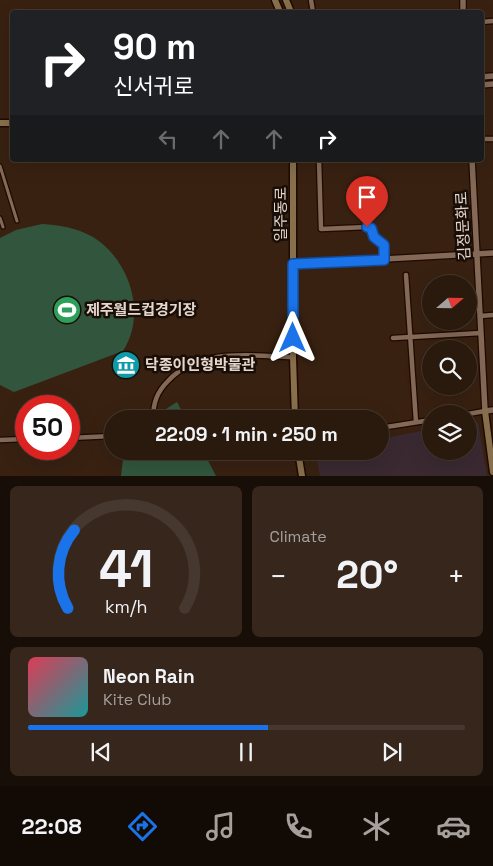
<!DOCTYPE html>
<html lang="en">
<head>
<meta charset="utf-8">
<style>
	body { margin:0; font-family:"Space Grotesk","Noto Sans KR",sans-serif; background:#36261b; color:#f1f3f6; height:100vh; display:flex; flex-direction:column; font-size:19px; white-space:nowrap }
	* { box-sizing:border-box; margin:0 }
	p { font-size:16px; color:#a5a09d }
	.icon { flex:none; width:28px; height:28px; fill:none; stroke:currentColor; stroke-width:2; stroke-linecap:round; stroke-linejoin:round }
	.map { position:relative; height:476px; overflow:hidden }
	.side { display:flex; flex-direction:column; gap:10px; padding:10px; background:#170e07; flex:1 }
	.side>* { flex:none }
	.hud { position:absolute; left:10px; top:10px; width:474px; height:152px; border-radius:5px; box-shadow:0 5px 20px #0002,0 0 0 1px #46382e; background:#202124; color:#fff; overflow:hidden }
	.needle { width:32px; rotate:70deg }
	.buttons { position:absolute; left:422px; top:275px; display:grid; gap:10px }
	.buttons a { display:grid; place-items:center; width:55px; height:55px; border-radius:50%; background:#2a190d; box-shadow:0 5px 20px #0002,0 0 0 1px #46382e; font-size:25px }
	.speed { position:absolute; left:15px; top:395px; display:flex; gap:10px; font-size:25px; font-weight:700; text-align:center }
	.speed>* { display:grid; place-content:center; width:65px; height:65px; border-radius:50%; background:#2a190d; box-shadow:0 5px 20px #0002,0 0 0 1px #46382e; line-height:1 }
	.speed .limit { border:8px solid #d22; background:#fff; color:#111 }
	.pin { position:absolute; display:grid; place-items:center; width:42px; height:42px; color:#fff; margin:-51px -21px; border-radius:50% 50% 50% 0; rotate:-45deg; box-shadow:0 0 5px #0007 }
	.pin .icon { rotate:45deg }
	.me { position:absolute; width:55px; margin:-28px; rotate:0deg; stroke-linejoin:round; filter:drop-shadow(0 0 4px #0008) }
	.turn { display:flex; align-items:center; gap:18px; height:105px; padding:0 20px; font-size:22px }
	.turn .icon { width:65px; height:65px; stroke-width:2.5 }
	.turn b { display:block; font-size:35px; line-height:42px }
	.lanes { display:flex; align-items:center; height:48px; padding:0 20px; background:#0003; justify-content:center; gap:25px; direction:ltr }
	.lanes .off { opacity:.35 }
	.big { font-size:38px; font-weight:600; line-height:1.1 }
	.side .card { flex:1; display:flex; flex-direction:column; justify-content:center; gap:8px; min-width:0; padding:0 18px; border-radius:8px; background:#36261b }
	.side .dial { align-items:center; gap:0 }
	.dial svg { height:130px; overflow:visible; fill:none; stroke:#46382e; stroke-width:7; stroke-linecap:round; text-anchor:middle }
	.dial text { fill:#f1f3f6; stroke:none }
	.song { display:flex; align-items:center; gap:15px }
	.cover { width:60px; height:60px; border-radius:8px; background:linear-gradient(135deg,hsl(350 70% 55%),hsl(180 70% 35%)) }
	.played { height:5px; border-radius:2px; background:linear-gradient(90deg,#1a73e8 55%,#46382e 55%) }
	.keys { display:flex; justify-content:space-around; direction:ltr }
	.heat { display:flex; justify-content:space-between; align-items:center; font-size:28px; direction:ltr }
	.side .tiles { flex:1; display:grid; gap:10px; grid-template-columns:1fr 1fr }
	.card:last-child { grid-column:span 2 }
	.trip { position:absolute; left:104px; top:410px; width:285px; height:50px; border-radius:25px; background:#2a190d; box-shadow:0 5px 20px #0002,0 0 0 1px #46382e; font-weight:600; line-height:50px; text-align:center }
	.tab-bar { display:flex; height:80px; justify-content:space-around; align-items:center; background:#110a05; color:#a5a09d }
	.tab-bar .icon { width:35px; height:35px }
	.tab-bar .active { color:#1a73e8 }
	.tab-bar b { font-size:22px; color:#f1f3f6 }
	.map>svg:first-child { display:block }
	.commercial { fill:#3a2931 }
	.green { fill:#32563d }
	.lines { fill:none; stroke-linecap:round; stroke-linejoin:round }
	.pedestrian-casing { stroke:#1e0a00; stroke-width:5.5 }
	.minor-casing { stroke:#1e0a00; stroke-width:7 }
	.tertiary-casing { stroke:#1e0a00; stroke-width:8 }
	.secondary-casing { stroke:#1e0a00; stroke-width:9 }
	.pedestrian { stroke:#846957; stroke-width:3 }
	.minor { stroke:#846957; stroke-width:4.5 }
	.tertiary { stroke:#846957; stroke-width:5.5 }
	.secondary { stroke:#89704d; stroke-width:6 }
	.route-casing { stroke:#114b97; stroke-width:12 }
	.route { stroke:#1a73e8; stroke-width:9 }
	.labels { text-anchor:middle; stroke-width:5; stroke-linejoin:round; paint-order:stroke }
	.street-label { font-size:15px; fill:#e6d7cd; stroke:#180e07 }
	.poi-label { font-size:15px; font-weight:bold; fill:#e6d7cd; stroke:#180e07; text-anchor:start }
</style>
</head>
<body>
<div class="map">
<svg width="493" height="476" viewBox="0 0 493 476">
	<rect width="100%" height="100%" fill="#382111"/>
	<!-- commercial -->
	<path class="commercial" d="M474,421L478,423L479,427L487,476H320L315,451H380V439L431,429V451H469V422Z"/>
	<!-- green -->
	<path class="green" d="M42,224C60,225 77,228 93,237C130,260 147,314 123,351L14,392L0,385V238L16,230Z
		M177,402L186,419H156L158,414Z
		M124,451H203L216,476H121Z"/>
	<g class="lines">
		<defs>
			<path id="pedestrian" d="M0,166L17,221
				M0,218L3,227"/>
			<path id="minor" d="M311,0L313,12
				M481,22L493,21
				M481,139H493
				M319,160L321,229L367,227L371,228L374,237L384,245V260
				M406,275L416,422
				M480,316L493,315
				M393,338L481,333
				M468,414L485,411
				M153,419C153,403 157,392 168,381C200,347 251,356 293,357
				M380,428L431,420
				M69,438L112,436
				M0,440L26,439"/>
			<path id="tertiary" d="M463,0V12
				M481,77L493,76
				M481,85L493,84
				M472,160L485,411L493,410
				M293,264L493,253"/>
			<path id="secondary" d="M275,0L280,12
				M286,0L291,12
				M0,123H12
				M293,160V357L295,419
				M485,411L493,472
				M298,451L302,476"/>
		</defs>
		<!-- pedestrian casing -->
		<use href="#pedestrian" class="pedestrian-casing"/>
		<!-- minor casing -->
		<use href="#minor" class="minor-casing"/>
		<!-- tertiary casing -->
		<use href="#tertiary" class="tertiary-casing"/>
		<!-- secondary casing -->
		<use href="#secondary" class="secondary-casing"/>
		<!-- pedestrian -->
		<use href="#pedestrian" class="pedestrian"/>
		<!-- minor -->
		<use href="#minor" class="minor"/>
		<!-- tertiary -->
		<use href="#tertiary" class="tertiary"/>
		<!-- secondary -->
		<use href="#secondary" class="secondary"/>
	</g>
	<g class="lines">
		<defs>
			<path id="route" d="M293,338V264L384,260V245L374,237L371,228L367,227"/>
		</defs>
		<!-- route casing -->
		<use href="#route" class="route-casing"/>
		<!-- route -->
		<use href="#route" class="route"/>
	</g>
	<!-- icons -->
	<defs>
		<symbol id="stadium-disc" viewBox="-11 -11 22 22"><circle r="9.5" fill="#2e9e5b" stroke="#180e07"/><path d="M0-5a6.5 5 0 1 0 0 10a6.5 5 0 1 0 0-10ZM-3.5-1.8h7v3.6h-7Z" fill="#fff"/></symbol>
		<symbol id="museum-disc" viewBox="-11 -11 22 22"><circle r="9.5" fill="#0f9aa8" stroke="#180e07"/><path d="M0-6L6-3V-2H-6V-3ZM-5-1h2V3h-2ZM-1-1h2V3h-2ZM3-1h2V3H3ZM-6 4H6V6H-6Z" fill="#fff"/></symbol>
	</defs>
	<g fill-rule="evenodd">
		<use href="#stadium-disc" x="51" y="294" width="32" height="32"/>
		<use href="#museum-disc" x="110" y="349" width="32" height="32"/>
	</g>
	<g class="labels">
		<!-- street labels -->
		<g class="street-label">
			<text transform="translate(281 214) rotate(-90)" y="5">일주동로</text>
			<text transform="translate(463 226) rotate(-93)" y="5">김정문화로</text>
		</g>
		<!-- poi labels -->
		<g class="poi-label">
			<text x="86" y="315">제주월드컵경기장</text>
			<text x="145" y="370">닥종이인형박물관</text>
		</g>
	</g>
</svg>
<div class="buttons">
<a><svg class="needle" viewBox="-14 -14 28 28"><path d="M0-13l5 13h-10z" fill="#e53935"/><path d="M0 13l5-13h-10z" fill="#a5a09d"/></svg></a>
<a><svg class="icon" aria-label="search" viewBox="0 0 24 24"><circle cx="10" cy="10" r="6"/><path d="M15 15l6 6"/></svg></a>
<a><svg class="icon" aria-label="layers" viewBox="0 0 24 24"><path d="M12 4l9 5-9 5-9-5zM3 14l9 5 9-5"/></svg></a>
</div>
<div class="speed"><div class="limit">50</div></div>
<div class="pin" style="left:367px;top:227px;background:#d93025"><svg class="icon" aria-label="arrive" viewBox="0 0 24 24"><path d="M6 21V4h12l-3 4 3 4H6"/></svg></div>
<svg class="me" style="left:293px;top:338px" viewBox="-20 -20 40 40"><path d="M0-17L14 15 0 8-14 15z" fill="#1a73e8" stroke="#fff" stroke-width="4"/></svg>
<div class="trip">22:09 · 1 min · 250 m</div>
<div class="hud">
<div class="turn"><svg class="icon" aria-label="right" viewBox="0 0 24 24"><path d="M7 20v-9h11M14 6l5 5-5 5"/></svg><div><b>90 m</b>신서귀로</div></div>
<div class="lanes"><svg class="icon off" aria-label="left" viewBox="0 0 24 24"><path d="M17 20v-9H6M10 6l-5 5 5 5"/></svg><svg class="icon off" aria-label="ahead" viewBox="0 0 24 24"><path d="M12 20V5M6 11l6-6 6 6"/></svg><svg class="icon off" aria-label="ahead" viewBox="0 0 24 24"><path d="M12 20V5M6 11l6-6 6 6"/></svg><svg class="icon" aria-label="right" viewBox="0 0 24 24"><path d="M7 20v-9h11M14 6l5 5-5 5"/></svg></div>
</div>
</div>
<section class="side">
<div class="tiles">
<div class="card dial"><svg viewBox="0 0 100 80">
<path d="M14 69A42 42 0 1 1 86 69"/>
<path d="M14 69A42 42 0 0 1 18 21" stroke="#1a73e8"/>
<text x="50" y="56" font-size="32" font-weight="700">41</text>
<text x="50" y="72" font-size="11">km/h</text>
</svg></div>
<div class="card"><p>Climate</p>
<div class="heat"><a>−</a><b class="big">20°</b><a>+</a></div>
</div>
<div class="card">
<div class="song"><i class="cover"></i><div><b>Neon Rain</b><p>Kite Club</p></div></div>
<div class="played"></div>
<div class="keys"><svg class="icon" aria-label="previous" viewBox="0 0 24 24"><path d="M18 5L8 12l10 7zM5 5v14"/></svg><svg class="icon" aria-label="pause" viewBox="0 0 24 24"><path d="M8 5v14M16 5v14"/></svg><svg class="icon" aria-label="next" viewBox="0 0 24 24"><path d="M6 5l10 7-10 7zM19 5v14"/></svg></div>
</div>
</div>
</section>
<nav class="tab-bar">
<b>22:08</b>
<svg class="icon active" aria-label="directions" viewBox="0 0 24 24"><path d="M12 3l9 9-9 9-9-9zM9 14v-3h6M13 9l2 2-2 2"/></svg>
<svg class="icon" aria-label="music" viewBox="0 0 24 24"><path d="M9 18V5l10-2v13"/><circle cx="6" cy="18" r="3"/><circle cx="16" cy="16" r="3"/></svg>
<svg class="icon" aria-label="phone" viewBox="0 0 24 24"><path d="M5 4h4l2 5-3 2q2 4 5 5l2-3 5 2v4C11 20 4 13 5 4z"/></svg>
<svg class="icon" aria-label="climate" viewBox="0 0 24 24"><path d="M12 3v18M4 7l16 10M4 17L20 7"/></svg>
<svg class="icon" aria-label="car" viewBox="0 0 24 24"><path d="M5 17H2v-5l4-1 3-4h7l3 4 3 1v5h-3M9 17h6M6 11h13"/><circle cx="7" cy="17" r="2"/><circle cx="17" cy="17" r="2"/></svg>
</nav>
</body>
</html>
